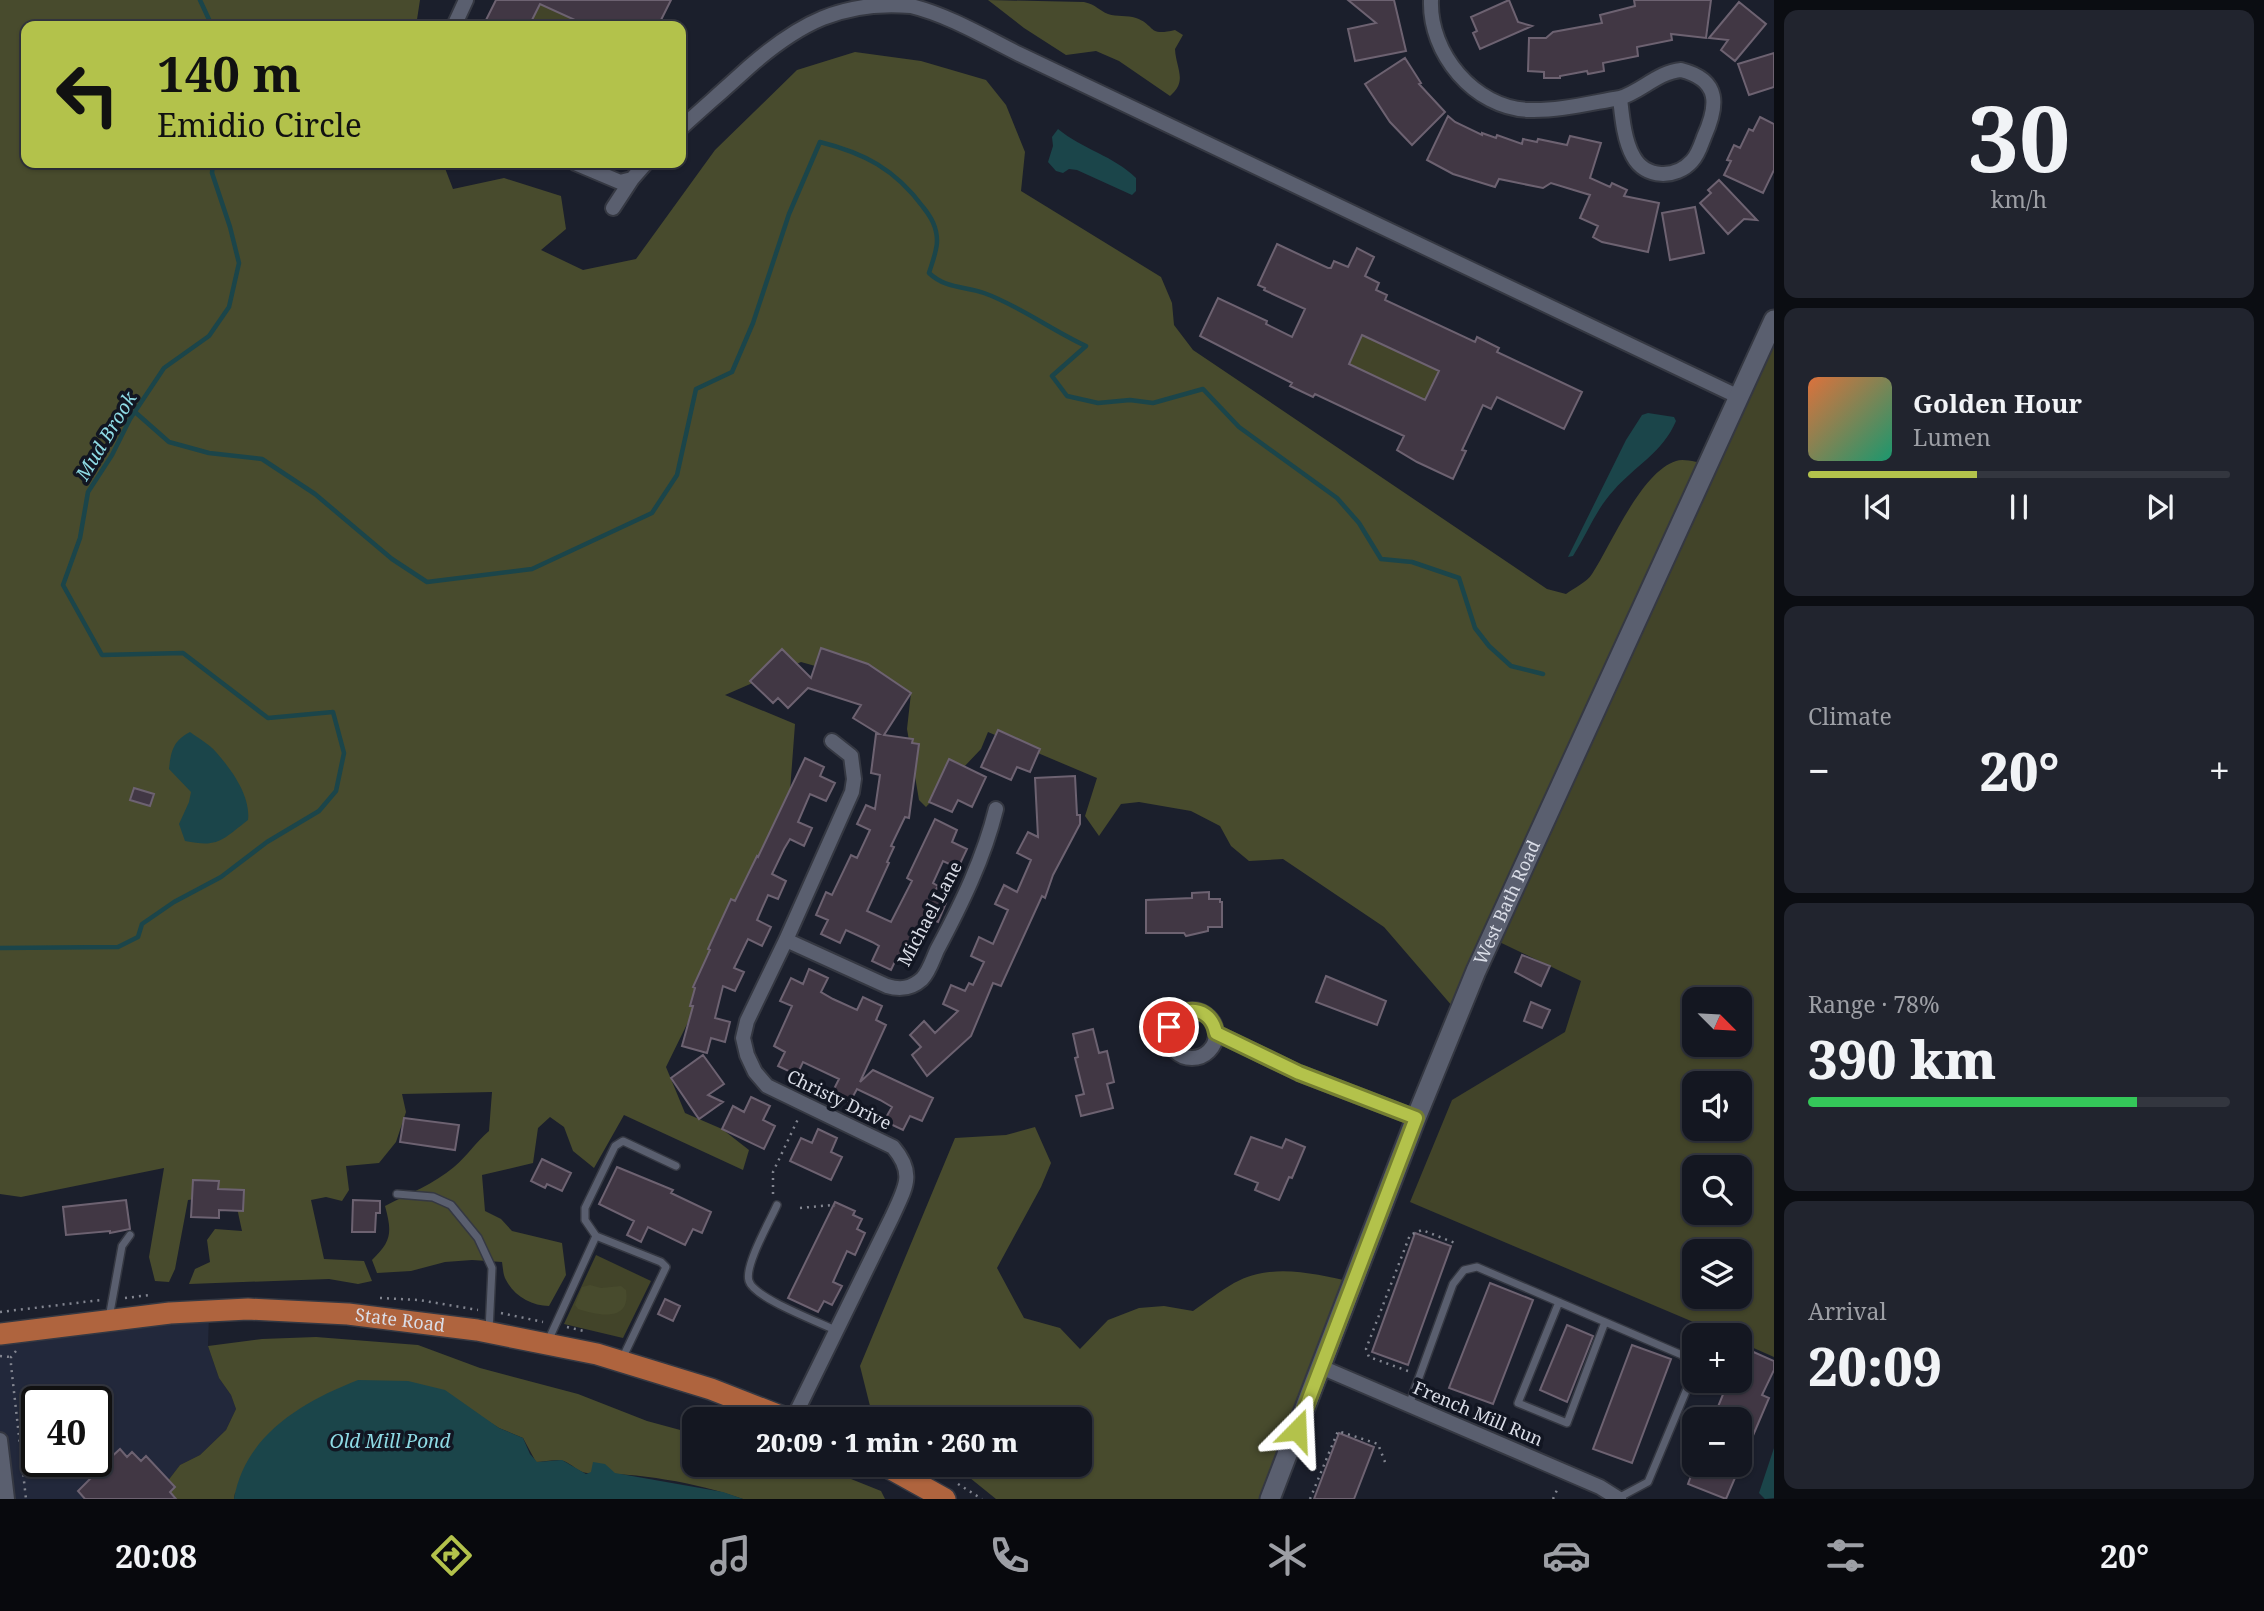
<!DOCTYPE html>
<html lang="en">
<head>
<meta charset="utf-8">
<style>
	body { margin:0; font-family:"Noto Serif",serif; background:#21242e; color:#f1f3f6; height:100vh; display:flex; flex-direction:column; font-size:26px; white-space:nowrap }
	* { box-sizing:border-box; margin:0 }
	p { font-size:23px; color:#9d9fa5 }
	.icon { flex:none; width:38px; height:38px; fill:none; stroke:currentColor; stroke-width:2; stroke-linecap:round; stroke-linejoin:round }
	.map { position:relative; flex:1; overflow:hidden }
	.side { display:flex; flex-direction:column; gap:10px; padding:10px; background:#0b0d12; width:490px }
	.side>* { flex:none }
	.hud { position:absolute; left:21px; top:21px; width:665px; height:147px; border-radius:14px; box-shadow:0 2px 5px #0004,0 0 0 2px #33363f; background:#b3c24b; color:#111; overflow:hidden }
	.needle { width:46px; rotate:114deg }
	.tools { position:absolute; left:1682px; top:987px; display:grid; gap:14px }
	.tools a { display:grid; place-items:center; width:70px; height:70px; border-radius:14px; background:#141721; box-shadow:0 2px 5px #0004,0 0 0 2px #33363f; font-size:35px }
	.speed { position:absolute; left:21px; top:1386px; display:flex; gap:14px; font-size:35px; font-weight:700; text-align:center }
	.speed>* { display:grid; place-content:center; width:91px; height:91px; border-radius:50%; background:#141721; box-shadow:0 2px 5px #0004,0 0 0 2px #33363f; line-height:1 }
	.speed .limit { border:4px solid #111; border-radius:10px; background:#fff; color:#111 }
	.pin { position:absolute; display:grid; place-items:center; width:60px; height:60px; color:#fff; margin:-30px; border:4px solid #fff; border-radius:50%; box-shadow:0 2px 7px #0007 }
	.me { position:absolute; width:77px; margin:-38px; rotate:21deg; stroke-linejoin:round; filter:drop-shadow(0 0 5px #0008) }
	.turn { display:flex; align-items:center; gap:24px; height:147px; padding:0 21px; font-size:32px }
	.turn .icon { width:91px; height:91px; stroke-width:2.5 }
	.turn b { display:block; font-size:49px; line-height:60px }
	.big { font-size:52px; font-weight:800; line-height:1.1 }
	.side .card { flex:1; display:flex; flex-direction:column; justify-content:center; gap:10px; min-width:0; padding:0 24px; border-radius:14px; background:#21242e }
	.side .dial { align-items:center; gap:0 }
	.dial b { font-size:91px; line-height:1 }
	.song { display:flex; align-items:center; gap:21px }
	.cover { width:84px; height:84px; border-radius:10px; background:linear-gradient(135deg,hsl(20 70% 55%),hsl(160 70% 35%)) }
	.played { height:7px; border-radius:4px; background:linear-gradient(90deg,#b3c24b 40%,#33363f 40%) }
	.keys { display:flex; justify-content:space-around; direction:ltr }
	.heat { display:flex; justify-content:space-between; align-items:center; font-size:38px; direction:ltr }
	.charge { height:10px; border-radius:5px; background:linear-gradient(90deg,#34c759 78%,#33363f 0) }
	.trip { position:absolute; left:682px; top:1407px; width:410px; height:70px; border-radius:14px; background:#141721; box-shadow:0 2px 5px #0004,0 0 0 2px #33363f; font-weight:800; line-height:70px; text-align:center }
	.dock { display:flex; height:112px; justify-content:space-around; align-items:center; background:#08090d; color:#9d9fa5 }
	.dock .icon { width:49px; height:49px }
	.dock .on { color:#b3c24b }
	.dock b { font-size:32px; color:#f1f3f6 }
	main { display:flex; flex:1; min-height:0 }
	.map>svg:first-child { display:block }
	.built { fill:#22283b; fill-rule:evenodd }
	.green { fill:#424429; fill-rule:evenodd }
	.forest { fill:#484b2d }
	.water { fill:#1b454a }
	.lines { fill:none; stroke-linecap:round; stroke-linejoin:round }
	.stream { stroke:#1b454a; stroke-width:4.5 }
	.building { fill:#413744; stroke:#6d6271; stroke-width:2; fill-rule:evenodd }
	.lane-casing { stroke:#353842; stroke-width:10 }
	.street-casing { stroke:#353842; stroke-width:18 }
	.secondary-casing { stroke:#353842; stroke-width:23 }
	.primary-casing { stroke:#353842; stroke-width:24 }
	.path { stroke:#828590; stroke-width:2.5; stroke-dasharray:2 5; stroke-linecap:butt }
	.lane { stroke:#5a5f6f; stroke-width:7 }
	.street { stroke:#5a5f6f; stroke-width:14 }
	.secondary { stroke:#5a5f6f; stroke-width:19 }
	.primary { stroke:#af643e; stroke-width:21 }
	.route-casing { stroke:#747e31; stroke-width:18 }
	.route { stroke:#b3c24b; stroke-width:12 }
	.labels { text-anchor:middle; stroke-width:7; stroke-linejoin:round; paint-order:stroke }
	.street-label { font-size:18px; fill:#dadde7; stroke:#121622 }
	.water-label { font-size:19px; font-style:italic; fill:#8edbe5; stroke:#121622 }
</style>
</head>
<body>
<main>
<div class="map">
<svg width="1774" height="1499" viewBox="0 0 1774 1499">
	<rect width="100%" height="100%" fill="#1b1f2c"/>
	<!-- built -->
	<path class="built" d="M209,1314L208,1346L219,1378L231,1395L236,1409L226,1430L200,1455L180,1465L154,1499H0V1345ZM37,1402H96V1461H37Z"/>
	<!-- green -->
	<path class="green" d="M540,4L572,19L568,26H529Z
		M1774,318V1357L1740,1342V1335H1724L1410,1202L1452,1100L1565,1032L1581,981L1491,938ZM1694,999H1740V1045H1694ZM1694,1083H1740V1129H1694ZM1694,1167H1740V1213H1694ZM1694,1251H1740V1297H1694Z
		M1351,330L1439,371L1437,406L1348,364Z
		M596,1255L651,1281L623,1338L564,1324Z"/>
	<!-- forest -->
	<path class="forest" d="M0,0H420L416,26H26V163H443L453,189L504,178L561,196L566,229L541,250L583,270L636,259L715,150L797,70L855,52L921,61L986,80L1006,105L1025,152L1021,191L1161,277L1172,303L1174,325L1193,350L1547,589L1566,594C1574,588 1587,582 1592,574C1611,545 1641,472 1676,461C1684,458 1699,463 1708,464L1459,1014L1384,927L1283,859L1249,861L1231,846L1220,826L1191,811L1139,802L1121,804L1099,836L1085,816L1097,778L988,732L981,749L926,807L919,800L907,729L911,693L801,662L725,695L795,724L788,818L666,1067L685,1113L722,1129L749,1150L743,1170L624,1115L594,1168L573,1151L564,1127L550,1117L538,1128L533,1163L482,1175L485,1211L501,1219L512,1231L562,1243L566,1275L549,1306C532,1306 514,1296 506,1280C503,1275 503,1268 502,1262L472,1260L445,1262L411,1271L377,1273L372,1260C392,1241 392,1232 385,1206C408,1194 434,1184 454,1167C467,1156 476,1142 489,1131L492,1092L402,1094L406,1112L396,1142L379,1163L346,1166L349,1190L342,1201L326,1197L311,1200L324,1259L364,1261L372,1281L358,1284L329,1279L189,1284L195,1269L210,1262L207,1240L215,1229L242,1231L234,1194L188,1200L175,1269L169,1282L155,1281L149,1257L164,1168L21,1197L0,1194Z
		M988,0L1084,2C1097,5 1098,10 1108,14C1117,17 1127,15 1136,18C1156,25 1147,37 1175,30L1183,35L1175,49C1176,69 1188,81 1170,96L1119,61L1096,51L1066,55L1024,28Z
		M1035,1127L1051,1163L1041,1187L997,1268L1024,1318L1060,1328L1080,1349L1108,1320L1139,1308L1164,1306L1193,1311C1206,1302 1220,1291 1234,1283C1272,1262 1314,1274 1353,1282L1270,1499H996L954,1465H1080V1419H886L871,1410L860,1366L955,1138L1006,1135Z
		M590,1285L601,1288L621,1286L626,1290C631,1322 599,1316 578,1309L575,1305L582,1287Z
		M316,1337L418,1345L480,1368L578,1394L647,1421L695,1434V1465H816L881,1491L885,1499H743C695,1482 638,1473 587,1473C579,1473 572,1464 564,1461C556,1459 544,1462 536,1462L523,1438L499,1428L483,1418L235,1493L234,1499H154L180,1465L200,1455L226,1430L236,1409L231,1395L219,1378L208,1346L262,1339Z"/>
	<!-- water -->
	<path class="water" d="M1058,129C1082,149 1114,156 1136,178V191L1132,195L1077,170L1069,169L1063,173L1056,171L1048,162L1053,146L1052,137Z
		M1648,413L1674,417L1676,421C1663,452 1635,466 1614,490C1596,509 1587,534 1573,556L1568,557L1626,440L1642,415Z
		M190,732C198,738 209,744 216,752C231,769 251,796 248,820C222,840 219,848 185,841L179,824L189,802L191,792L169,769C171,751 173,741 190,732Z
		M358,1380L408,1381L445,1390L499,1428L523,1438L530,1454L537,1462L562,1460L586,1474L591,1472L593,1462L605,1464L615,1473L723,1492L743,1499H234C245,1435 302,1402 358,1380Z
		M1774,1448V1498L1765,1499L1759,1493Z"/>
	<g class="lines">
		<!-- stream -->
		<path class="stream" d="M200,0L212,26
			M135,412L169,442L209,453L262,459L315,494L392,559L427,582L532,569L652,513L677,475L696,389L732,372L753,323L789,214L820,142C864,153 895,169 923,207C931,217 937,227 937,241C937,251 932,263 929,273C946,289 964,286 984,293C1018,305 1053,331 1086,346L1052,376L1067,396L1098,403L1130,400L1153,403L1203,389L1239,427L1337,498L1359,523L1381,559L1412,562L1459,578L1475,628L1489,646L1511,666L1543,674
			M0,948L118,947L138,937L142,924L174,902L221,877L267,842L319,811L336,791L344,753L333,712L268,718L183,653L102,655L63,585L80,538L88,492L112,455L130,419L164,368L209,336L229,307L239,263L230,227L212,173L213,163"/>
	</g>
	<!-- building -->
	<path class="building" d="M496,0H671L658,26H588L540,4L529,26H483Z
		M1348,0H1394L1406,51L1355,61L1348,29L1376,23Z
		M1509,0L1518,22L1532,26L1480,49L1473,33L1477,31L1471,17Z
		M1634,0H1711L1706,38L1671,34L1672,40L1637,47L1638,56L1603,63L1604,71L1588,74L1587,71L1560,76V78H1544V72L1528,71L1529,38H1546L1553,32L1602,23L1600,15L1635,6Z
		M1739,2L1766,24L1735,61L1721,50L1728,40L1709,38Z
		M1774,53V87L1749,95L1738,64Z
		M1405,58L1421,83L1419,84L1445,112L1412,145L1390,122L1365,84Z
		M1448,116L1455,122L1482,135V133L1496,138L1497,135L1522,144L1523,139L1537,142L1538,139L1567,145L1570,136L1601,143L1590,178L1610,187L1612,183L1627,190L1624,196L1659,203L1648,252L1602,242L1593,237L1598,226L1580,218L1590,195L1551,183L1543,188L1499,179L1495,187L1453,174L1427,160Z
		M1760,117L1774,124V170L1763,193L1724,175L1731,161L1727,160L1734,145L1740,148L1749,129L1753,131Z
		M1719,180L1757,220L1744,219L1728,234L1700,203L1711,193L1708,190Z
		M1695,207L1704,253L1670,260L1662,213Z
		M1277,244L1328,268H1331L1334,261L1348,267L1357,248L1374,257L1365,276L1379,283L1376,290L1387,295L1385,300L1475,342L1477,337L1499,348L1497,352L1582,392L1564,429L1497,397L1491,409L1483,405L1462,450L1466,451L1453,479L1417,462L1397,450L1404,436L1315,394L1313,397L1290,386L1292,383L1200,336L1218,298L1267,321L1266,324L1292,337L1305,309L1264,290L1265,288L1258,285ZM1362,335L1439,371L1425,400L1349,364Z
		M821,648L868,664L911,693L884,735L913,739L912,743L919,744L909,818L905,817L891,846L894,847L887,862L889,863L867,911L891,922L912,881L907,878L935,819L957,830L952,842L967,849L958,868L943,861L933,883L938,886L932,897L946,903L938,922L924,916L906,959L898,955L891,970L872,961L879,946L872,942L846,930L840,943L821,934L828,920L816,915L826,892L832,895L851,855L857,858L870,830L857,824L866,805L875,809L880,775L871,773L876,734H879L853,718L861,705L808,688L788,708L778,698L773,703L750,681L782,649L811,678Z
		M998,730L1040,749L1030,772L1017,767L1011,780L981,767Z
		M805,758L824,767L820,776L835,783L826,801L810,794L798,822L812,828L804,846L790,839L784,849L772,874L786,881L778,899L768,895L757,920L771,927L762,946L748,939L734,968L744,972L735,991L723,986L715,1018L730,1022L725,1042L711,1038L707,1053L682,1046L693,1006H690L695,988L693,987L710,950L708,949L731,899L735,901L757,856L758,857Z
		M949,759L986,777L972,807L958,800L952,812L929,802Z
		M1075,776L1077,815H1080V824L1053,875L1045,898L1042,896L1001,986L993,983L971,1036L927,1076L912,1055L921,1047L910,1035L924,1021L935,1033L958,1011L943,1004L951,985L965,991L969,983L973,985L984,962L971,956L979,937L993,944L1008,910L995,904L1004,885L1017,892L1031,860L1017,853L1028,832L1038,837L1035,778Z
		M134,788L154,794L150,806L130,800Z
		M1209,892V899H1220V902H1222V927H1208V931L1186,936L1184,933H1146V900L1192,898V893Z
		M1522,955L1550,966L1541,986L1515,972Z
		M809,969L828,978L821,992L833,999L857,1010L863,997L882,1006L876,1020L886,1025L860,1082L873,1070L933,1098L922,1121L910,1116L903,1130L884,1121L892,1107L880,1100L857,1089L850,1102L832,1093L839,1079L803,1062L797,1075L778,1066L785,1052L774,1046L792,1006L780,1001L791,978L803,984Z
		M1326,976L1386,1001L1377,1025L1316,1002Z
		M1531,1002L1550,1010L1542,1028L1524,1021Z
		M1093,1029L1099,1053L1107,1051L1114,1082L1107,1084L1113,1108L1081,1116L1076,1096L1084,1094L1075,1058L1078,1057L1073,1034Z
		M703,1055L724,1084L708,1095L723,1102L699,1119L671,1078Z
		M751,1097L770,1106L763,1120L775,1126L764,1149L722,1129L733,1106L744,1112Z
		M404,1118L459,1125L455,1150L400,1142Z
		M818,1129L837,1138L831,1152L842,1157L831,1180L790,1161L801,1138L812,1143Z
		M1251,1137L1282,1148L1286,1139L1305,1147L1292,1178L1289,1177L1279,1200L1255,1190L1258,1183L1235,1174Z
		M542,1159L571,1173L562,1191L547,1184L545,1188L531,1181Z
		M617,1167L673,1190L671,1193L711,1212L702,1233L693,1229L685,1245L648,1227L641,1242L627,1235L634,1221L599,1204Z
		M193,1180L219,1181L218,1189L244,1190L243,1211L219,1210V1218L191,1217Z
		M126,1200L130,1229L110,1233V1231L66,1235L63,1207Z
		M353,1200L380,1201V1213H376L375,1232H352Z
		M835,1202L855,1211L853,1215L862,1219L857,1229L865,1233L855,1255L847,1251L833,1282L842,1286L832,1305L824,1301L818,1312L788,1298Z
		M1415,1233L1451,1246L1408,1365L1372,1352Z
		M1490,1283L1533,1300L1493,1404L1449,1388Z
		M665,1299L680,1306L673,1321L658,1314Z
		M1567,1325L1593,1336L1567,1402L1540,1390Z
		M1632,1345L1671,1359L1632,1463L1593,1449Z
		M1740,1346L1774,1361V1370L1762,1395L1769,1398L1726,1499L1688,1484L1695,1465H1740V1419H1713L1728,1382L1740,1386Z
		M1339,1433L1374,1447L1354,1499H1314Z
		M96,1448L108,1460L120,1449L127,1457L132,1452L141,1461L146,1456L175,1487L170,1492L176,1499H85L78,1491L91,1478L76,1461H96Z"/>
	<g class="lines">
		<defs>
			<path id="lane" d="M397,1194L433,1197L451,1205L478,1238L492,1268L489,1331
				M777,1205C770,1221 744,1266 749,1281C754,1298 819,1322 837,1331
				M596,1236L585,1220V1208L615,1146L623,1141L676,1166
				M1559,1302L1518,1403L1567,1423L1605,1322
				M109,1318L122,1246L130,1235
				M548,1341L596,1236L661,1262L666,1267L623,1357
				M1409,1405L1453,1284L1464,1270L1477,1267L1682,1355L1694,1369
				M1618,1498L1648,1482L1694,1372"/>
			<path id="street" d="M1431,0C1429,53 1474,108 1529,110C1559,111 1590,103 1620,98
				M454,26L466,0
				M1681,70C1721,80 1718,106 1704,137C1701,145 1698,155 1692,161C1676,179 1645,179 1633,156C1624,140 1622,116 1620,98C1642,91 1658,72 1681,70Z
				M681,128C703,108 726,88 749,67C798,24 842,0 911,6C948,15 985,37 1019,54L1739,397
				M575,163L620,182L632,179
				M613,208L632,179L646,163
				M786,940L887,986C900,990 911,989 922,979C929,972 933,959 937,950C961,905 984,858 996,809
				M1168 1034a24 24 0 1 1 48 0a24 24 0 1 1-48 0Z
				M1216,1033L1299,1073L1416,1118
				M1321,1367L1600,1487L1619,1499
				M793,1419L892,1217C905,1188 916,1174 893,1147L767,1086L755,1072L747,1055L743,1038L747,1021L786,940L852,792L854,779L851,756L832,741
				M0,1440L7,1499"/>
			<g id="secondary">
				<path id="s1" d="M1270,1499L1416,1118L1476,971L1774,320"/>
			</g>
			<g id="primary">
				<path id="s2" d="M0,1334L170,1313L248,1309L348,1314L477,1330L597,1354L711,1389L788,1419"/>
				<path d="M884,1465L945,1499"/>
			</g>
		</defs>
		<!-- lane casing -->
		<use href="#lane" class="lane-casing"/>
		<!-- street casing -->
		<use href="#street" class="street-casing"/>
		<!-- secondary casing -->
		<use href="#secondary" class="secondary-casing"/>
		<!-- primary casing -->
		<use href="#primary" class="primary-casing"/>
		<!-- path -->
		<path class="path" d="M773,1194V1172L798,1119
			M800,1208L832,1205L835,1206
			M125,1298L150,1295
			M380,1298L419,1300L478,1310
			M0,1312L101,1300
			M501,1313L543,1322
			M567,1327L584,1331
			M16,1351L11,1357V1365L26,1499
			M0,1356L11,1357
			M1408,1371L1369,1357L1366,1349L1410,1235L1422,1230L1455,1243
			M815,1411L834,1419
			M841,1465L871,1479
			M958,1484L982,1499
			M1310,1499L1338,1431L1378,1444L1385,1462
			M1553,1499L1557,1490"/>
		<!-- lane -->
		<use href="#lane" class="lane"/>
		<!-- street -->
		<use href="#street" class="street"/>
		<!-- secondary -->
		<use href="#secondary" class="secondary"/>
		<!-- primary -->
		<use href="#primary" class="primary"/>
	</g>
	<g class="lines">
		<defs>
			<path id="route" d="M1169,1027C1181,1003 1211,1006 1216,1033L1299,1073L1416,1118L1297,1430"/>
		</defs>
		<!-- route casing -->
		<use href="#route" class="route-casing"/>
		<!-- route -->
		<use href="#route" class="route"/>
	</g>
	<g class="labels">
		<!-- street labels -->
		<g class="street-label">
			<text dy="6" stroke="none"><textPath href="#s1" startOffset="642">West Bath Road</textPath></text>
			<text transform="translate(930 914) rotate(-62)" y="6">Michael Lane</text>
			<text transform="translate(839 1100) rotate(26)" y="6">Christy Drive</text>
			<text dy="6" stroke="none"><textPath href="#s2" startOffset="402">State Road</textPath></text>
			<text transform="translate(1478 1414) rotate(23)" y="6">French Mill Run</text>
		</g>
		<!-- water labels -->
		<g class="water-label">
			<text transform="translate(106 436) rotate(-59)" y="7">Mud Brook</text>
			<text x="390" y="1448">Old Mill Pond</text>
		</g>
	</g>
</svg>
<div class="tools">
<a><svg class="needle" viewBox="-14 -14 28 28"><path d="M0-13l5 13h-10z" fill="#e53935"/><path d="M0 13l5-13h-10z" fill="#9d9fa5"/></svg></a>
<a><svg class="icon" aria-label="sound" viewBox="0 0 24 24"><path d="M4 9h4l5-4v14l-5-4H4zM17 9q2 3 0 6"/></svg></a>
<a><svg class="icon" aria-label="search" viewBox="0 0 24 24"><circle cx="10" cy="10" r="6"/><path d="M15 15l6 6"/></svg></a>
<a><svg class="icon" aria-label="layers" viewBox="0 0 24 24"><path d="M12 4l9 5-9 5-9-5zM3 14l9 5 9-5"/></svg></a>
<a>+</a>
<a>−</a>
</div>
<div class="speed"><div class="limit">40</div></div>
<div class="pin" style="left:1169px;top:1027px;background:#d93025"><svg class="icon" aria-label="arrive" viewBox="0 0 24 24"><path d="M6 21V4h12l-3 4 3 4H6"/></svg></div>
<svg class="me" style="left:1297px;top:1430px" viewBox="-20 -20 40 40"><path d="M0-17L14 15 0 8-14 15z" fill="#b3c24b" stroke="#fff" stroke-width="4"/></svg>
<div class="trip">20:09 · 1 min · 260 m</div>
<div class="hud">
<div class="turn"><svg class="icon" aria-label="left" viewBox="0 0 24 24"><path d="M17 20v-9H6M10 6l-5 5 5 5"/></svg><div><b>140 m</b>Emidio Circle</div></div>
</div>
</div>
<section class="side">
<div class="card dial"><b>30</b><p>km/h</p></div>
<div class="card">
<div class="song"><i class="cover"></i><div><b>Golden Hour</b><p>Lumen</p></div></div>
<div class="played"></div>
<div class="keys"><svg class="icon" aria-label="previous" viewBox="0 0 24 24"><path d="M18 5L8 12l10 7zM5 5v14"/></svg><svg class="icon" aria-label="pause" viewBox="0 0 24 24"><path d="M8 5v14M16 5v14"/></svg><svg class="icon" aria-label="next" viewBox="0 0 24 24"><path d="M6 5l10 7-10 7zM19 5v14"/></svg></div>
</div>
<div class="card"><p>Climate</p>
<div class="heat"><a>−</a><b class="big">20°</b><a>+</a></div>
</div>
<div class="card"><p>Range · 78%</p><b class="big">390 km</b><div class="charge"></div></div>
<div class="card"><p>Arrival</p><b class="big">20:09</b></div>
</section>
</main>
<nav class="dock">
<b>20:08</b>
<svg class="icon on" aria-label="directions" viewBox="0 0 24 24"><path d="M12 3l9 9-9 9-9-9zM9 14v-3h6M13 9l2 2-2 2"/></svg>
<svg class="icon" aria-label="music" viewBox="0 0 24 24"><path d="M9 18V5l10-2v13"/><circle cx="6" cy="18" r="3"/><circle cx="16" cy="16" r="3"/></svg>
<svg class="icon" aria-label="phone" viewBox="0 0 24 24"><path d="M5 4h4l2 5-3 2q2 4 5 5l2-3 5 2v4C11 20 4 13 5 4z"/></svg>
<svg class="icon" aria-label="climate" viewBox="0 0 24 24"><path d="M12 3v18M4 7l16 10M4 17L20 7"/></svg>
<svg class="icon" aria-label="car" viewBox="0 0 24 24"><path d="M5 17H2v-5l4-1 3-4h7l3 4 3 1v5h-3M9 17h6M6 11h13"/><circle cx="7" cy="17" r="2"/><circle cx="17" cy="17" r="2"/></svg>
<svg class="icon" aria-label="filters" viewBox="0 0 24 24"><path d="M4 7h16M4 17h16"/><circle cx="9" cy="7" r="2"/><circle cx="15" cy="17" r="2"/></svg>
<b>20°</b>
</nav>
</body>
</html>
